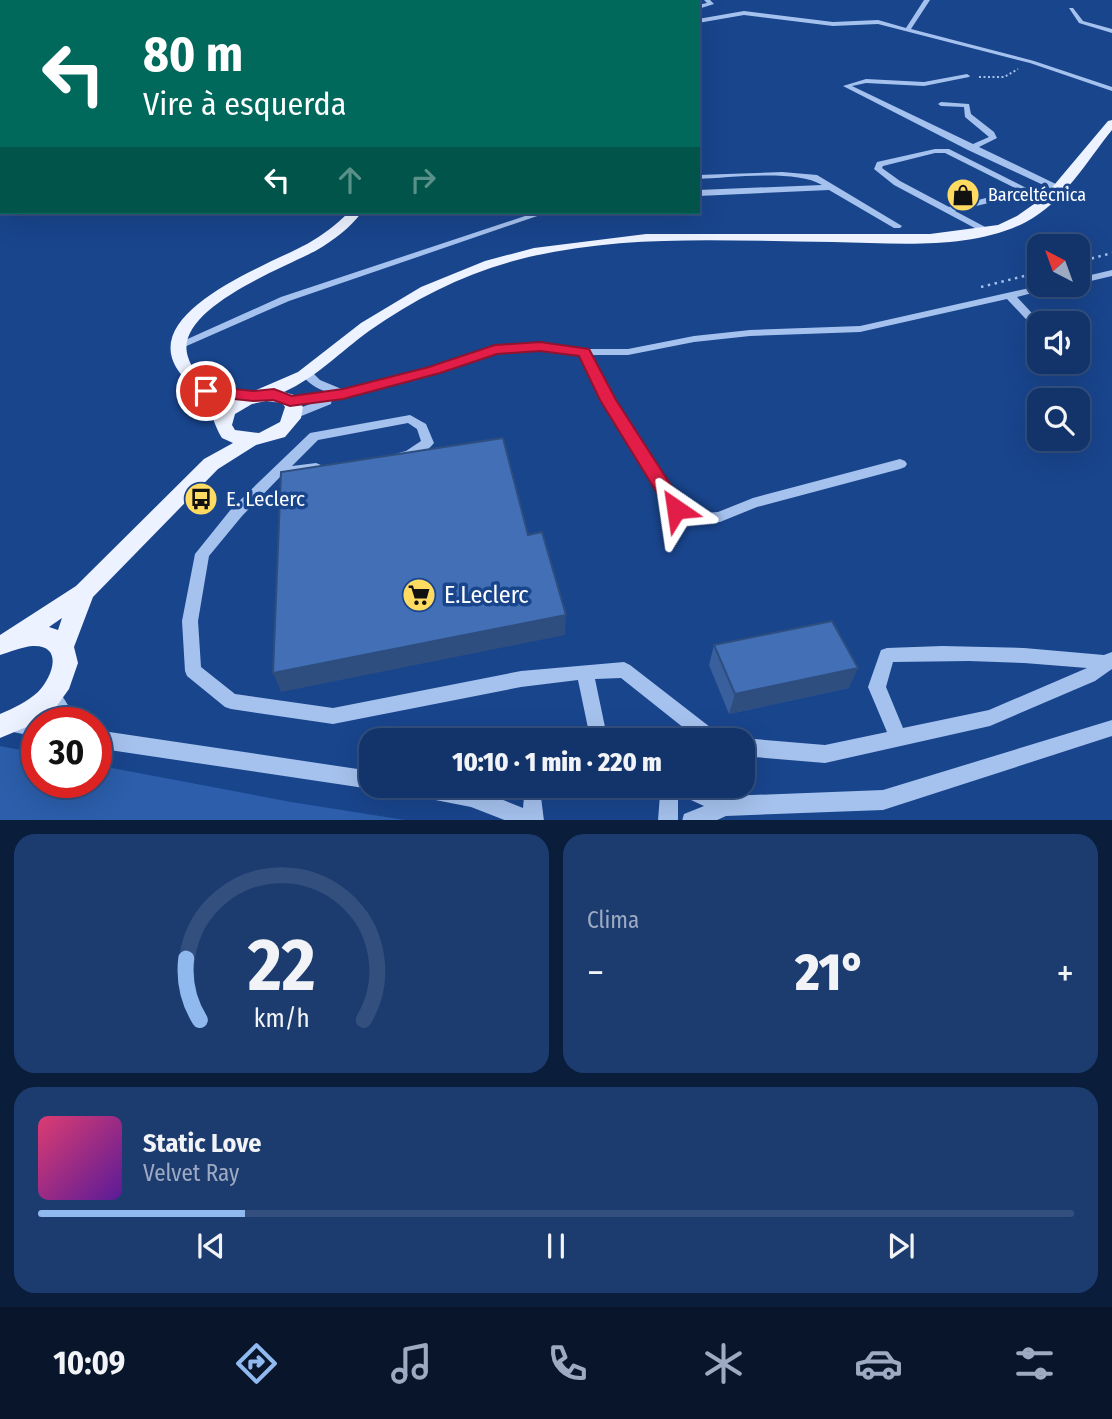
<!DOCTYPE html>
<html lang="pt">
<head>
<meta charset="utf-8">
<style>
	body { margin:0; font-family:"Fira Sans Condensed",sans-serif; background:#1c3c70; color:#f1f3f6; height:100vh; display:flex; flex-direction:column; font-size:26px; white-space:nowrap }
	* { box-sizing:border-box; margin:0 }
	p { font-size:23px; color:#9daac1 }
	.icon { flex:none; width:38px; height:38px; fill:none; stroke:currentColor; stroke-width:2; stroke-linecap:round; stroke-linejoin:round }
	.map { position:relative; height:820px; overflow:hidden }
	.sheet { display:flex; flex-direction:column; gap:14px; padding:14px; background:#0a1d3a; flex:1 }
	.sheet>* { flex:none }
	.top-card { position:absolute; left:0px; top:0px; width:700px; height:214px; box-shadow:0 7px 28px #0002,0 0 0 2px #324f7e; background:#00695c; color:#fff; overflow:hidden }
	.needle { width:46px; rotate:319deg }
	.tools { position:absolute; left:1027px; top:234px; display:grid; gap:14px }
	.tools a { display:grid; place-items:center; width:63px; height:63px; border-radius:14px; background:#13346a; box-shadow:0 7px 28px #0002,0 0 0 2px #324f7e; font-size:35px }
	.speed { position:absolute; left:21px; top:707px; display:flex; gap:14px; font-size:35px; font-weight:700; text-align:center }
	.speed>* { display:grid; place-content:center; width:91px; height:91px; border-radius:50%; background:#13346a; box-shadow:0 7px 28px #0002,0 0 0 2px #324f7e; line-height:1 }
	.speed .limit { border:10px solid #d22; background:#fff; color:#111 }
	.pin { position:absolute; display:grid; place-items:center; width:60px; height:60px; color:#fff; margin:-30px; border:4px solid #fff; border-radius:50%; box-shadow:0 2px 7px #0007 }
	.me { position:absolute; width:77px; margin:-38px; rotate:328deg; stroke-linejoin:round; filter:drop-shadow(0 0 5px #0008) }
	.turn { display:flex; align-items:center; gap:24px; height:147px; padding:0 28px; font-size:32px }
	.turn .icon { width:91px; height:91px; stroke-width:2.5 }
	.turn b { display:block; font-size:49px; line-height:60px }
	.lanes { display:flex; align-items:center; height:66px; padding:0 28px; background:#0003; justify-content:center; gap:35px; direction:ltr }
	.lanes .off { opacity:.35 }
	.big { font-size:52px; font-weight:800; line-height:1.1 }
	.sheet .widget { flex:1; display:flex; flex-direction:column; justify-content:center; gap:10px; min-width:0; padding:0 24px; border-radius:21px; background:#1c3c70 }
	.sheet .dial { align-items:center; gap:0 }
	.dial svg { height:182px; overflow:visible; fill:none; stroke:#324f7e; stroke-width:7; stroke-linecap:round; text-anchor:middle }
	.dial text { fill:#f1f3f6; stroke:none }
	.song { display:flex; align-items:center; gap:21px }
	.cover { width:84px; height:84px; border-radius:10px; background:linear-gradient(135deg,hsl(340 70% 55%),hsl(270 70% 35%)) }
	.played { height:7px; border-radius:4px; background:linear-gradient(90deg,#90b9f0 20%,#324f7e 20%) }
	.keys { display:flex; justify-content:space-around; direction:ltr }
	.heat { display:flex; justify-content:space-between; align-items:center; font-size:38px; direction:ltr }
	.sheet .tiles { flex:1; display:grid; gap:14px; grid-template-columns:1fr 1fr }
	.widget:last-child { grid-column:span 2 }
	.trip { position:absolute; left:359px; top:728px; width:396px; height:70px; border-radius:21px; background:#13346a; box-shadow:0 7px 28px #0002,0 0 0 2px #324f7e; font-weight:800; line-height:70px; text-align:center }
	.dock { display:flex; height:112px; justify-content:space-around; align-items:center; background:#08152a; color:#9daac1 }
	.dock .icon { width:49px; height:49px }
	.dock .current { color:#90b9f0 }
	.dock b { font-size:32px; color:#f1f3f6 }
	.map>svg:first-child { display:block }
	.green { fill:#2c5eab }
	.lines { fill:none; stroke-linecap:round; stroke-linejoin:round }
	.path-far1 { stroke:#a5c2ee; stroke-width:2; stroke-dasharray:2 2.5; stroke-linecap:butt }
	.path { stroke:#a5c2ee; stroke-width:2.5; stroke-dasharray:2.5 4.5; stroke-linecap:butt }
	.minor { fill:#a5c2ee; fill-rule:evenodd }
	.major { fill:#ecf2ff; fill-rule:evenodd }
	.wall { fill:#395f9c }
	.shaded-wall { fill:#2e4e7f }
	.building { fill:#426fb5; stroke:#2e4e7f; stroke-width:2 }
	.route { fill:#e11d48; stroke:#92132f; stroke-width:2 }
	.labels { text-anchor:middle; stroke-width:7; stroke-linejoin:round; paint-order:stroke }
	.far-poi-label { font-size:18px; fill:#fff; stroke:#19458d; text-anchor:start }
	.poi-label { font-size:21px; fill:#fff; stroke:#19458d; text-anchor:start }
	.near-poi-label { font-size:24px; fill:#fff; stroke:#19458d; text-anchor:start }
</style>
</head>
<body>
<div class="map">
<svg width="1112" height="821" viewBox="0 0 1112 821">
	<rect width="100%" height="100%" fill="#19458d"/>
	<!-- green -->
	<path class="green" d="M0,746L37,753V782H96V765L291,802L405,820H0Z"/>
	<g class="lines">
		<!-- path-far1 -->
		<path class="path-far1" d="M130,2L132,0
			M979,77H1004L1018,69"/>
		<!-- path -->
		<path class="path" d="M1078,262L1112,253
			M981,287L1040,272"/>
		<!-- minor -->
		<path class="minor" d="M379,0H385L378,2Z
			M704,0H710L714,4L698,9V5L707,3Z
			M924,0H930L911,29L1034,61L1112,87V91L1030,63L878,24L833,26L744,15L698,23V19L744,11L833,22L878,20L906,28Z
			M1069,8H1073L1083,21L1112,29V33L1079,23Z
			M967,74L970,76L969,77L924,86L866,83L852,86L973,144L989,137L965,117L964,107L941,106L938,104L941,102L969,104L971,114L994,132L997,138L979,147L1062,187V191H1056L968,150L843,86L866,79L924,82Z
			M935,149H949L1052,201L1045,203L1026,194L955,211L989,229L991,231L986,234L894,185L874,169L877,162ZM935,153H945L1019,190L949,207L900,181L882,168L883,166Z
			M782,172L817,175L902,226L900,228H894L829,190L698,196V190L822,185C795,169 730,178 698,179V175Z
			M537,212H549L289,301L182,348L178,349L172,346L281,297Z
			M1112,270V276L1078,284V278Z
			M1043,285H1063L1017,297L1042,324H1040V331L1036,330L1007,299L860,332L750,336L694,342L628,355H591L614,400L681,505L693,514L718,512L753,498L900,459L905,461L907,464L905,467L900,469L757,507L720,522L691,525L686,524L671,513L602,400L580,355L540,350L496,353L438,373L332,399L331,404L294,419L288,415L290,412L315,402L290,405L284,401L290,397L327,392C316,388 309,384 301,374L307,370L311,371L320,380L344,390L430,367L495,347L540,344L584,349H628L694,336L750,330L860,326Z
			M1065,362H1077L1084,370L1082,373H1074Z
			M410,415L426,424L434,443C425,454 410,463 395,460L393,457L395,454L406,451L421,441L417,429L408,423L318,440L292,466L316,463L321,465L323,468L321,471L281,476L242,516L209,556L198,621L201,667L235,694L333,708L521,671L624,662L630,665L719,734L722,740H699L621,678L595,679L605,727L630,734L633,740H564L567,734L588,728L578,680L521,687L333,724L231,709L225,707L187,676L185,671L182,621L195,554L232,508L310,433Z
			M942,646L1024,648L1104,655L1112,652V669L1095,681L990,726L825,763L742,756V740H737L742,738L825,745L887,732L868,687L881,650L887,648ZM969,661L1024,663L1087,668L989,710L903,728L886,687L893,662Z
			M52,687L58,689L79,723H60L43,695L46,689Z
			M10,716L43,723H37V737L4,730L1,724L4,718Z
			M1112,720V736L883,810L726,816L715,821H682L684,814L704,806L678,794V821H658L660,794L657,786H703L727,796L883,790Z
			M96,730L371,771V786H378L371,789L96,748Z
			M401,786H498L496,793L491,795L523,808L525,786H543L541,797L544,821H507L471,807L410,795L403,793Z"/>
		<!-- major -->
		<path class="major" d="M472,0L483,2H472Z
			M0,10H2V14H0Z
			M1112,120V130C1086,162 1064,202 1026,222C969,251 895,243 833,242C728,241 619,233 517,260C464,274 414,299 369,331C340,352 317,377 284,392L294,395L303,407L301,418L285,437L256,445L218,469L93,597L74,647L78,663L69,689L56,707L36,723L0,738V714C14,708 27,702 38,692C53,677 64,644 32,646C22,647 10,652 0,655V635L76,586L204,459L233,443L222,438C214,426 213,413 204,400C194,386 177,375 172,358C156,305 272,263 307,244C323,235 336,225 349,212H362C350,228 334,240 317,250C284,268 172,309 188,357C193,375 214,389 224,404L298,372L361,323L421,287L485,261L534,248L646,234H930L998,225L1017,216L1044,197L1108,121ZM266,401L282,403L285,407L280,422L259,433L235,430L232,425L235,414L252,404ZM62,618L58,630L49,627Z"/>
	</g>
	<!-- wall -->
	<path class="wall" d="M714,645L849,688L729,714L709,665Z"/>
	<!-- shaded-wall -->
	<path class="shaded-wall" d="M566,615L565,635L281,692L273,673Z
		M858,668L849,688L729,714L735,694Z"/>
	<!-- building -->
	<path class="building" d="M503,438L528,535L542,532L566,615L273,673L281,472Z
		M832,621L858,668L735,694L714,645Z"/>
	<!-- route -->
	<path class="route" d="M540,342L589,349L616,400L683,504L685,509L683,514H670L600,400L579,356L540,351L497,354L440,373L343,399L290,406L273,400L253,401L206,396L199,391L206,386L253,391L274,389L292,396L343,389L429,367L495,345Z"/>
	<!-- icons -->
	<defs>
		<symbol id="shop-disc" viewBox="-11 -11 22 22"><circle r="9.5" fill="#ffdb62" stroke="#19458d"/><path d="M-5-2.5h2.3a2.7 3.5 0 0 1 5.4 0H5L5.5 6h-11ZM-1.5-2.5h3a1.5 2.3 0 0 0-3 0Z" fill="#111"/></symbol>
		<symbol id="bus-disc" viewBox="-11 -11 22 22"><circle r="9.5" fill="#ffdb62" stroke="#19458d"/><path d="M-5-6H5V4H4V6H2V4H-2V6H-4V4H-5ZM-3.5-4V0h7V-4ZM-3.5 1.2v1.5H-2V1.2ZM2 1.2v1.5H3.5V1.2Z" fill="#111"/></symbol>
		<symbol id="supermarket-disc" viewBox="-11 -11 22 22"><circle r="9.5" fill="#ffdb62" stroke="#19458d"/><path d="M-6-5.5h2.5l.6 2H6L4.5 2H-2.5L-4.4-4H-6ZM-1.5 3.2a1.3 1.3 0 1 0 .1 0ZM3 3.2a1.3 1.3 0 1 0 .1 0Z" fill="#111"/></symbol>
	</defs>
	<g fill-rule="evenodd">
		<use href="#shop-disc" x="944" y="176" width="38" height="38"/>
		<use href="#bus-disc" x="182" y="480" width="38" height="38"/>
		<use href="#supermarket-disc" x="400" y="576" width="38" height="38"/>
	</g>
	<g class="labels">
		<!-- far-poi labels -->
		<g class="far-poi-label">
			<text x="988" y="201">Barceltécnica</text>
		</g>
		<!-- poi labels -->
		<g class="poi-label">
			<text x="226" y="506">E. Leclerc</text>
		</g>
		<!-- near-poi labels -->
		<g class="near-poi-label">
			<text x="444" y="603">E.Leclerc</text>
		</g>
	</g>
</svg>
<div class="tools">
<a><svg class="needle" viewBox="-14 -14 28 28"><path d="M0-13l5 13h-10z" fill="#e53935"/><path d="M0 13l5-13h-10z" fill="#9daac1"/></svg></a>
<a><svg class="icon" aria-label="sound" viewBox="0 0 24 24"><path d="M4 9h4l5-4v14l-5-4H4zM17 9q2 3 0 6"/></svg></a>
<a><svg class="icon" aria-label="search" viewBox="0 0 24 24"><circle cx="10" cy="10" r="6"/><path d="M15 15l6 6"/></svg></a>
</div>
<div class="speed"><div class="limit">30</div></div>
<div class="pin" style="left:206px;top:391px;background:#d93025"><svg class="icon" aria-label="arrive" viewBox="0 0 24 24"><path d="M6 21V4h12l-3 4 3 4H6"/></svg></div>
<svg class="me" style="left:676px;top:509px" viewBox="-20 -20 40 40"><path d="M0-17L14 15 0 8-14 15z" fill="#e11d48" stroke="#fff" stroke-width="4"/></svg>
<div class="trip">10:10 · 1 min · 220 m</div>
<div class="top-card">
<div class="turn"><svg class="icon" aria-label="left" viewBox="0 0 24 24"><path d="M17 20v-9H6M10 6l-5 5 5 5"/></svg><div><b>80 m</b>Vire à esquerda</div></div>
<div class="lanes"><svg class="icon" aria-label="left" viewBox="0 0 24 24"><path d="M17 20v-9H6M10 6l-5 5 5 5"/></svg><svg class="icon off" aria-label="ahead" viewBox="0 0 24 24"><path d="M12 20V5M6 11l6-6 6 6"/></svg><svg class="icon off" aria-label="right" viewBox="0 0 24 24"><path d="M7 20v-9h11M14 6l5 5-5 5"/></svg></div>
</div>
</div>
<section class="sheet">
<div class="tiles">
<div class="widget dial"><svg viewBox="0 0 100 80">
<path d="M14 69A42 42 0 1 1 86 69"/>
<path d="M14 69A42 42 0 0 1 8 42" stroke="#90b9f0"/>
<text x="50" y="56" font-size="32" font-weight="700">22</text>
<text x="50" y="72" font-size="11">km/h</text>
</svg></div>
<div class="widget"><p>Clima</p>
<div class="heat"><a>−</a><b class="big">21°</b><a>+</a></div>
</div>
<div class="widget">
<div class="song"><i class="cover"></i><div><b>Static Love</b><p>Velvet Ray</p></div></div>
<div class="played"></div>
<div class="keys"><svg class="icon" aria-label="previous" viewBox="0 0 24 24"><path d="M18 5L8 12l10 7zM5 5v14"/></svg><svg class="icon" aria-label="pause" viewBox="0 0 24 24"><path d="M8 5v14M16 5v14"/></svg><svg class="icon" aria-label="next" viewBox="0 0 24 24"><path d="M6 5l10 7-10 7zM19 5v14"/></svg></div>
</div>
</div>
</section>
<nav class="dock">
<b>10:09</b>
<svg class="icon current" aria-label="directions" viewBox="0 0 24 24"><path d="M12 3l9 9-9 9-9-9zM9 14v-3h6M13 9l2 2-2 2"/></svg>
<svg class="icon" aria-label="music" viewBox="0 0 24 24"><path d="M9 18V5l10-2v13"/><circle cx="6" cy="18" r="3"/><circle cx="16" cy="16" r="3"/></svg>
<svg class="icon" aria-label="phone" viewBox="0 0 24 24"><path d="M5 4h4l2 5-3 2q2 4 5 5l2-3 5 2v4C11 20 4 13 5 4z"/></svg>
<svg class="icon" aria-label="climate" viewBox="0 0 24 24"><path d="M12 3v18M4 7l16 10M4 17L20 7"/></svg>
<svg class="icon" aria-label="car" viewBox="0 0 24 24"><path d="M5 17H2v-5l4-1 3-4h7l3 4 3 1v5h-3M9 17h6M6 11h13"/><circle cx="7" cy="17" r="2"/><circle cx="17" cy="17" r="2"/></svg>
<svg class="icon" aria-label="filters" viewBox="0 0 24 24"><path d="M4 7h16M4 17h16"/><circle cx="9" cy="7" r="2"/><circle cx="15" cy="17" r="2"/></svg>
</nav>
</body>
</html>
